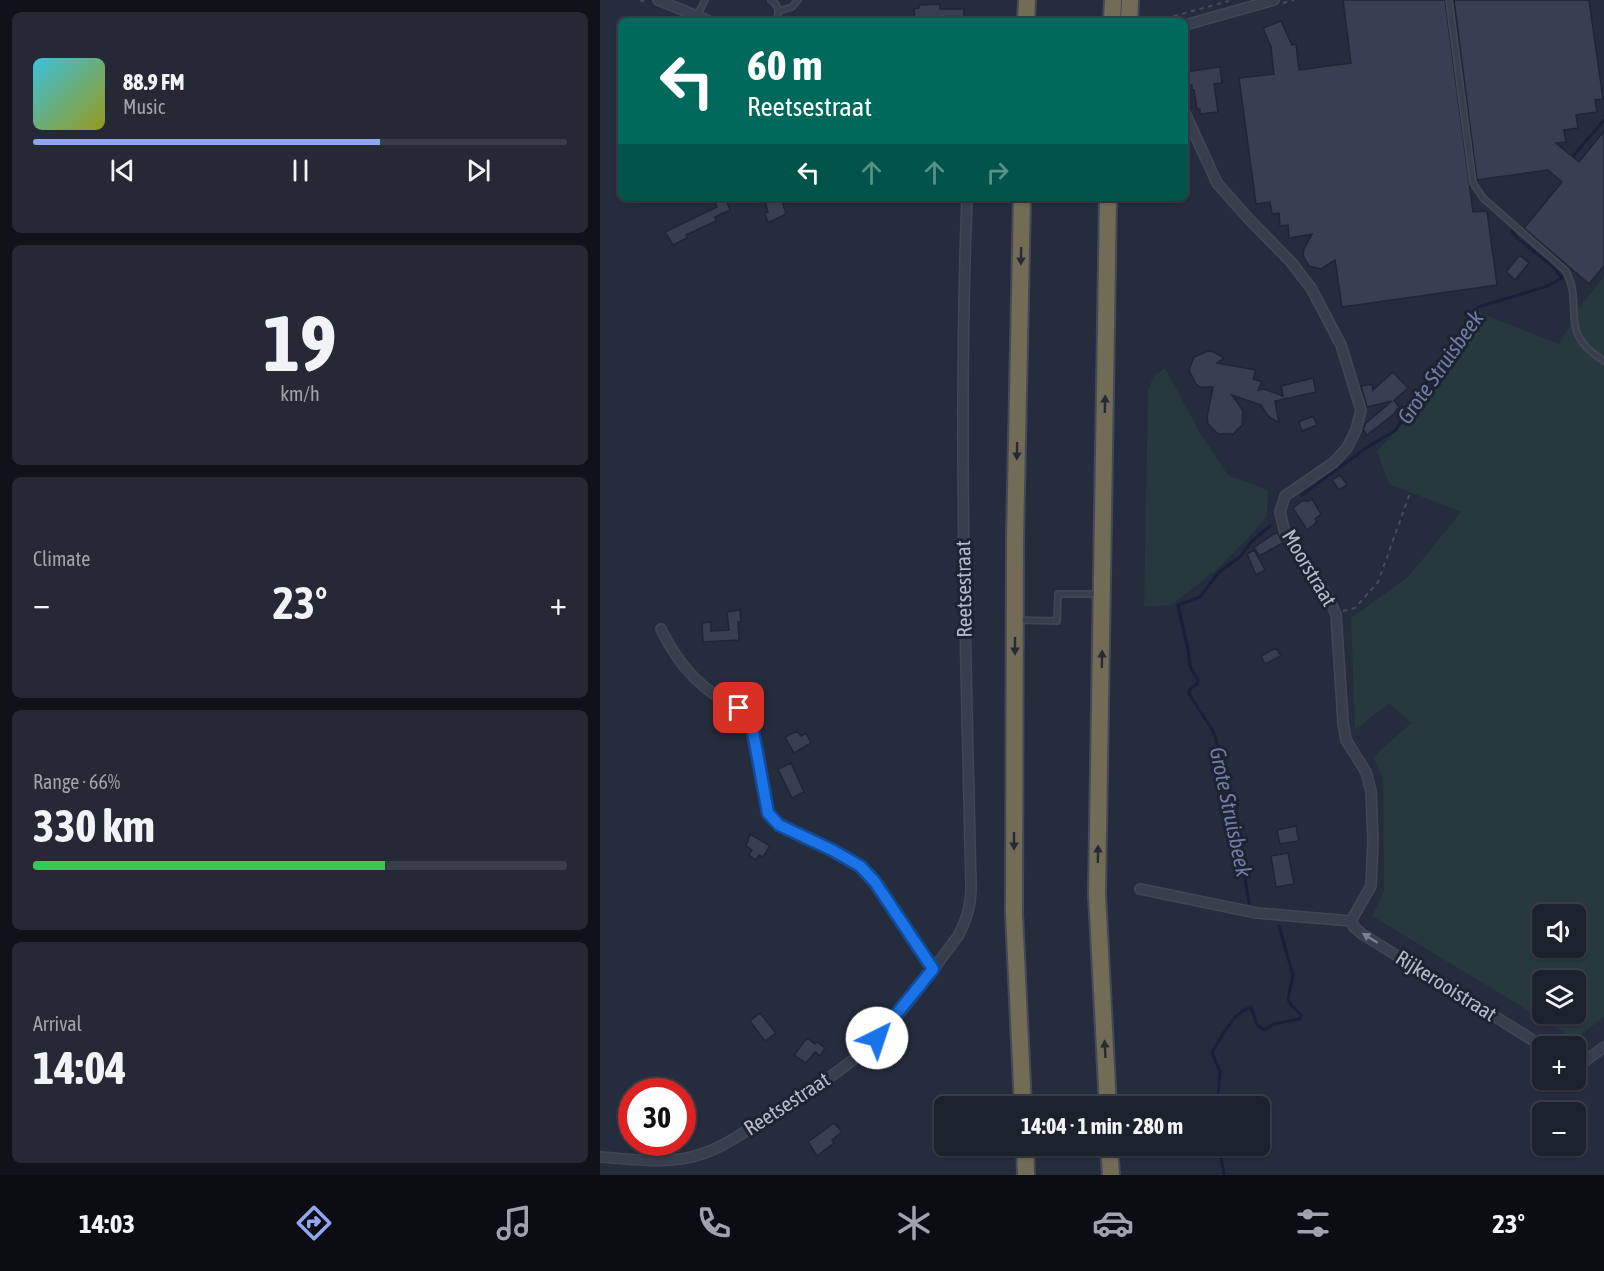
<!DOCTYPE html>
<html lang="en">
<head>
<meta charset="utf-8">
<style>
	body { margin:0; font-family:"Asap Condensed",sans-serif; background:#252936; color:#f1f3f6; height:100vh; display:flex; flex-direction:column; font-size:22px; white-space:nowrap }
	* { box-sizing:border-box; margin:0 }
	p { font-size:20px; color:#a0a3aa }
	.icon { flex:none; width:33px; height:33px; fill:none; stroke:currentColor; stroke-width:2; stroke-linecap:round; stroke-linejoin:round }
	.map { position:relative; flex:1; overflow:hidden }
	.side { display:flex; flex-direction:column; gap:12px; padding:12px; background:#0f1219; width:600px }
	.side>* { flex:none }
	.hud { position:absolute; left:18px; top:18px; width:570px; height:183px; border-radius:9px; box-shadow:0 2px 4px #0004,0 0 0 2px #3a3e4a; background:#00695c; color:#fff; overflow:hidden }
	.fabs { position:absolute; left:932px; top:904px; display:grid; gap:12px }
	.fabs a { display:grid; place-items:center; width:54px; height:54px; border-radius:9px; background:#1c212e; box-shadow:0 2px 4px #0004,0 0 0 2px #3a3e4a; font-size:30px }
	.speed { position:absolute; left:18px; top:1078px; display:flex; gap:12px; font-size:30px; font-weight:700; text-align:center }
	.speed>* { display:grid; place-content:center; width:78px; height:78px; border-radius:50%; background:#1c212e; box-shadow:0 2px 4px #0004,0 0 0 2px #3a3e4a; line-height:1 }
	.speed .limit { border:9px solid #d22; background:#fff; color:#111 }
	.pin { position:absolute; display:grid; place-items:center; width:51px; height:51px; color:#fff; margin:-26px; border-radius:12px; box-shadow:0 3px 9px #0006 }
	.me { position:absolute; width:66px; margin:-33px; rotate:41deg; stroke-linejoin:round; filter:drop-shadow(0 0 4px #0008) }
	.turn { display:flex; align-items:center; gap:21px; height:126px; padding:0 30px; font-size:27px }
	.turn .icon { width:78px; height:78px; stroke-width:2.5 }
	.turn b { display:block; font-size:42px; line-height:51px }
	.lanes { display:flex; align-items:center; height:57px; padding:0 30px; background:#0003; justify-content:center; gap:30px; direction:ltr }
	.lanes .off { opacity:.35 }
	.big { font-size:45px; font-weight:700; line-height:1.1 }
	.side .tile { flex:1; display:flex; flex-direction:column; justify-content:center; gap:9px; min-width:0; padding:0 21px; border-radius:9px; background:#252936 }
	.side .dial { align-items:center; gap:0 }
	.dial b { font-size:78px; line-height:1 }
	.song { display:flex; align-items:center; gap:18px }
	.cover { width:72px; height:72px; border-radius:9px; background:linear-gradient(135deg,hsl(190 70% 55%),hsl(60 70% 35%)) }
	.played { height:6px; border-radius:3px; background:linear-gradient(90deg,#90a6f2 65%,#3a3e4a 65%) }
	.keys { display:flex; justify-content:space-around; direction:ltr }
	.heat { display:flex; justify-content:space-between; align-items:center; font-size:33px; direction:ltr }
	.charge { height:9px; border-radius:4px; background:linear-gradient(90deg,#34c759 66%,#3a3e4a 0) }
	.trip { position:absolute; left:334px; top:1096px; width:336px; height:60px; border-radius:9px; background:#1c212e; box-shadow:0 2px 4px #0004,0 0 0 2px #3a3e4a; font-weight:700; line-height:60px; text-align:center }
	.tab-bar { display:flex; height:96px; justify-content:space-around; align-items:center; background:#0b0d12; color:#a0a3aa }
	.tab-bar .icon { width:42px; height:42px }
	.tab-bar .selected { color:#90a6f2 }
	.tab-bar b { font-size:27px; color:#f1f3f6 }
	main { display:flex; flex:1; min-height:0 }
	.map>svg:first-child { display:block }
	.green { fill:#27383e; fill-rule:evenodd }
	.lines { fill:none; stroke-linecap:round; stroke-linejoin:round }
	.stream { stroke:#19213a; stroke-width:3 }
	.building { fill:#383f52; stroke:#202534; stroke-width:1.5 }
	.lane-casing { stroke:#424756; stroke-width:8 }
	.street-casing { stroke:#424756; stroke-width:12 }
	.highway-casing { stroke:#444958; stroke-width:20 }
	.path { stroke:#405156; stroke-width:2; stroke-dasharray:4.5 4.5; stroke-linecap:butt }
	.lane { stroke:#393e4d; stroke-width:4.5 }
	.street { stroke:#393e4d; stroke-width:9 }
	.highway { stroke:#726c57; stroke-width:16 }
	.oneway { fill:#262a36 }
	.oneway2 { fill:#7d8291 }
	.route-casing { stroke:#114b97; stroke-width:15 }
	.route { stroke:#1a73e8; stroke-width:10 }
	.labels { text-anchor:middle; stroke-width:6; stroke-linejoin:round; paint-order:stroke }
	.street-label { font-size:21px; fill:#b5b9c8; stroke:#1e2332 }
	.water-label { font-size:22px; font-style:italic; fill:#707ea5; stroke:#1e2332 }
</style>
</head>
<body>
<main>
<section class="side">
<div class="tile">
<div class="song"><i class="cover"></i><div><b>88.9 FM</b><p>Music</p></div></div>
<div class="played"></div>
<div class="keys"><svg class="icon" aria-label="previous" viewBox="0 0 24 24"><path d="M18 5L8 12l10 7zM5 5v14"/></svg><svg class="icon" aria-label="pause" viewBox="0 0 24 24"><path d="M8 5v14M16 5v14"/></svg><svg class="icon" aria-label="next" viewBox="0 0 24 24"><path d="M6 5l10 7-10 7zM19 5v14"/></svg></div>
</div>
<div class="tile dial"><b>19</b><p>km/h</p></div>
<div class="tile"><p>Climate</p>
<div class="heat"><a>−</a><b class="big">23°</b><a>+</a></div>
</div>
<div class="tile"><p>Range · 66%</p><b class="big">330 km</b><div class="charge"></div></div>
<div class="tile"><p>Arrival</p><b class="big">14:04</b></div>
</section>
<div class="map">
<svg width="1004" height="1175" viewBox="0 0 1004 1175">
	<rect width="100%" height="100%" fill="#252c3d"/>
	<!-- green -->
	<path class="green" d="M1004,277V1017L975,1039L772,916L784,891L783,779L773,757L811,723L789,703L755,730L751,618L808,577L861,512L789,484L777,451C818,411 848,360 880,313L959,344L983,302ZM942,915H975V948H942ZM942,981H975V1014H942Z
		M565,368L599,431L628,475L668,490L667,516L648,538L615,571L571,605L544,607L548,389L554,376Z"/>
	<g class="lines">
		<!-- stream -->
		<path class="stream" d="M974,155L1004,120
			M702,495L766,448L796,430L813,399L834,376L844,357L878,307L948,286L962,278L953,267L913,234L912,231
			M649,903L627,773L613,731L589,694L590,689L597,684L598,680L590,666L588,650L578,605L600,597L619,572L640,557L652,541L670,526
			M617,1107L620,1072L612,1052C622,1037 632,1013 651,1007L657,1025L664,1030L674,1024L700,1019L701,1015L691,1005L688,999L693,975L679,926
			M619,1146L624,1175"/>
	</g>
	<!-- building -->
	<path class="building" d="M743,0H845L873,212L887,211L897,285L742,307L735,260L721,269L709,266L703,255L704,249L712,234L689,238L688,225L680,226L679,213L672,214L670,202L656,204L639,78L674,74L671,47L663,28L681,21L692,45L696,44L699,70L751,63Z
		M854,0H989L1003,99L995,100L997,112L976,115L978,128L964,130L966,142L956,143L979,162L1004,131V266L989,284L924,228L962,182L948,170L877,180Z
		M340,4V9H364V21H315L314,9L319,8V5Z
		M620,67L622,83L614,84L618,112L600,114V109H597L594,90H592V85L585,86V72Z
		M125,198L130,210L115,217L116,221L86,235L87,238L73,245L65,232L117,207L115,203Z
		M164,198H181L186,214L168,223L165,213L168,212Z
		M920,255L929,263L915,280L906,272Z
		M608,351L614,352L624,358L617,363L656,370L653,379L662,382L658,390L664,389L683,396L681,386L713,378L716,392L675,401L679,423L668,416L661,405L632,395L643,411L642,425L633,434H618L608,424L607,417L613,387H600L596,384L589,370L594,357Z
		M793,372L808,388L794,400L799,407L794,414L767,435L763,430L765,424L792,401L767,407L761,386L772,384L773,390Z
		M713,416L717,425L702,431L699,422Z
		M740,475L747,485L739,490L732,480Z
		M712,499L721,514L715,519L717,522L707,530L693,508L702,501H709Z
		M677,532L683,543L659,556L654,547Z
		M654,550L665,570L656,575L647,554Z
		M140,610L141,622H138L139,640L103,642L102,623L111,622V631L129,630L127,612Z
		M676,648L681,656L665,664L661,656Z
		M197,731L201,736L206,733L211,743L194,753L185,737Z
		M191,763L204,792L192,798L178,769Z
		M696,826L699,841L680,844L677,830Z
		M150,834L170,846L163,857L159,855L156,860L149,855L152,850L146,846Z
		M688,853L694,884L676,887L671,856Z
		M160,1013L176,1033L165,1041L150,1021Z
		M207,1038L215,1044L217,1042L225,1048L220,1056L215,1052L206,1063L194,1055Z
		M234,1123L242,1132L232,1140L234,1143L217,1156L208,1142Z"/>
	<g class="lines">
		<defs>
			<path id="lane" d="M171,0C179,5 180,12 176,21
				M849,0L873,183L883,198L966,271C985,309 956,331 1004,361
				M179,11L192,7L198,0
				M97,16L105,0
				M417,620L457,621L458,594H497"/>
			<path id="street" d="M58,0L109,21
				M585,25L674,0
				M585,113L617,183L647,217L691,262L711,288L741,345L761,410L756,430L747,448L733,463L685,496L680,512L685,533L727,595L736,614L743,722L746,740L766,772L771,791L773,841L771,886L751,921
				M61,629C72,652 89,676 111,692C124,702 139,705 149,719L168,813L173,820L260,866L275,882L333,969
				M540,889L657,913L751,921
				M751,921L754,927L762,934L944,1047
				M975,1063H982L1004,1047
				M0,1157C30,1159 62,1164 91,1157C120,1151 143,1132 168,1117C198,1097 231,1079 259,1055C298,1022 327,977 358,936C367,919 371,905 371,886C366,656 358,427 367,198"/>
			<path id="highway" d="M426,21L427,0
				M512,21L513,0
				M529,21L530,0
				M422,198L415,539L414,913L423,1107
				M508,1107L497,894L508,198
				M425,1146L426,1175
				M509,1146L511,1175"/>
		</defs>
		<!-- lane casing -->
		<use href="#lane" class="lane-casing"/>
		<!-- street casing -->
		<use href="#street" class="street-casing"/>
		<!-- highway casing -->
		<use href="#highway" class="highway-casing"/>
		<!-- path -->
		<path class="path" d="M40,0L48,3
			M683,3L694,0
			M118,18L127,21
			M556,21L629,1
			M743,611L755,608L778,582L810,493"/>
		<!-- lane -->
		<use href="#lane" class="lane"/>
		<!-- street -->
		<use href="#street" class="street"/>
		<!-- highway -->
		<use href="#highway" class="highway"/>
	</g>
	<!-- one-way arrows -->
	<defs><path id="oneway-solid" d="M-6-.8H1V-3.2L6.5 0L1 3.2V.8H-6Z" transform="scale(1.5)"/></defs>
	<g class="oneway">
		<use href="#oneway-solid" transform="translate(421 256) rotate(91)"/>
		<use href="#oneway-solid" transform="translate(505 404) rotate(-89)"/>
		<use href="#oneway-solid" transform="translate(417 451) rotate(91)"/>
		<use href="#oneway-solid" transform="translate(415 646) rotate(90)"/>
		<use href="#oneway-solid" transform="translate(502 659) rotate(-89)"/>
		<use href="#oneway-solid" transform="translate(414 841) rotate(90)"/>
		<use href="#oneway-solid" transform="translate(498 854) rotate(-89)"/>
		<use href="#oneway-solid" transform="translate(505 1049) rotate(-93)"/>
	</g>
	<use class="oneway2" href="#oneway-solid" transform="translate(770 938) rotate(-148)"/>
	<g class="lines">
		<defs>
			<path id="route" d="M139,708L149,719L152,726L168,813L179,825L232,850L260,866L275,882L333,969L277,1038"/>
		</defs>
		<!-- route casing -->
		<use href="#route" class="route-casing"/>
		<!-- route -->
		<use href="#route" class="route"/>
	</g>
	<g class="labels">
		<!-- street labels -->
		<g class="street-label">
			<text transform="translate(709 568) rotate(59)" y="7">Moorstraat</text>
			<text transform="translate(364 589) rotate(-91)" y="7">Reetsestraat</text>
			<text transform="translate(846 986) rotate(32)" y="7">Rijkerooistraat</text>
			<text transform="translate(187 1104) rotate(-33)" y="7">Reetsestraat</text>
		</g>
		<!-- water labels -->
		<g class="water-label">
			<text transform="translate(840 367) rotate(-55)" y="8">Grote Struisbeek</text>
			<text transform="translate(631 812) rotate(78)" y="8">Grote Struisbeek</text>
		</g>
	</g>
</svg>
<div class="fabs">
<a><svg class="icon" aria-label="sound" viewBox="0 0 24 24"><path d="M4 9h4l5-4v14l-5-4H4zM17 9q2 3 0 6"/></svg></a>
<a><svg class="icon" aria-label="layers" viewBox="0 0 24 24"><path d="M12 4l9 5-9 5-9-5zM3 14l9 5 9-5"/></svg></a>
<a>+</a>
<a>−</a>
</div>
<div class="speed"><div class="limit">30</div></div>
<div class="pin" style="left:139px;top:708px;background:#d93025"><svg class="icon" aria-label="arrive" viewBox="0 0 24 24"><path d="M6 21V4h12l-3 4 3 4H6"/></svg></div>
<svg class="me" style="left:277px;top:1038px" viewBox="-20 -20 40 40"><circle r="19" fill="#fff"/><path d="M0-13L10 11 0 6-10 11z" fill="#1a73e8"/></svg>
<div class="trip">14:04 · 1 min · 280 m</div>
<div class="hud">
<div class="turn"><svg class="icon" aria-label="left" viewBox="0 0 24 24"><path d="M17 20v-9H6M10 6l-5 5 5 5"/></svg><div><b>60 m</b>Reetsestraat</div></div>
<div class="lanes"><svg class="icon" aria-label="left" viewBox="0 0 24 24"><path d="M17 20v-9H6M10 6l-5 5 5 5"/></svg><svg class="icon off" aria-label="ahead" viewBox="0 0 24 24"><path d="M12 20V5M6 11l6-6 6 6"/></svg><svg class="icon off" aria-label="ahead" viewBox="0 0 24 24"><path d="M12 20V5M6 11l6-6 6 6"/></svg><svg class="icon off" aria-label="right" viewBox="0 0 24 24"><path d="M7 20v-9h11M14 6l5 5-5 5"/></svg></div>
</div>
</div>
</main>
<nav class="tab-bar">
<b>14:03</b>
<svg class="icon selected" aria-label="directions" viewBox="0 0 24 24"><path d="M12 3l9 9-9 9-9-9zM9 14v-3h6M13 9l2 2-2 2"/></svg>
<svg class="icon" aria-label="music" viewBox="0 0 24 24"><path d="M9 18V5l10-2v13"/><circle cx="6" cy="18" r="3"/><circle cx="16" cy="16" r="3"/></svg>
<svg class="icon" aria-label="phone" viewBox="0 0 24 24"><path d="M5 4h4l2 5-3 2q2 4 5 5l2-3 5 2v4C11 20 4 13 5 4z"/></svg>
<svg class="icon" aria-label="climate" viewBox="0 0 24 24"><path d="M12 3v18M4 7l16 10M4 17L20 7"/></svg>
<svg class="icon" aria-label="car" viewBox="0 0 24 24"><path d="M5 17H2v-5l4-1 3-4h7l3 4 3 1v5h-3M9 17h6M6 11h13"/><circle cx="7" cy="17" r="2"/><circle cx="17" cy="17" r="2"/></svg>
<svg class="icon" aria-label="filters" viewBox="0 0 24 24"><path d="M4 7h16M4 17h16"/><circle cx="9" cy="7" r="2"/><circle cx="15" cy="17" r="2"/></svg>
<b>23°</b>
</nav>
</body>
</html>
